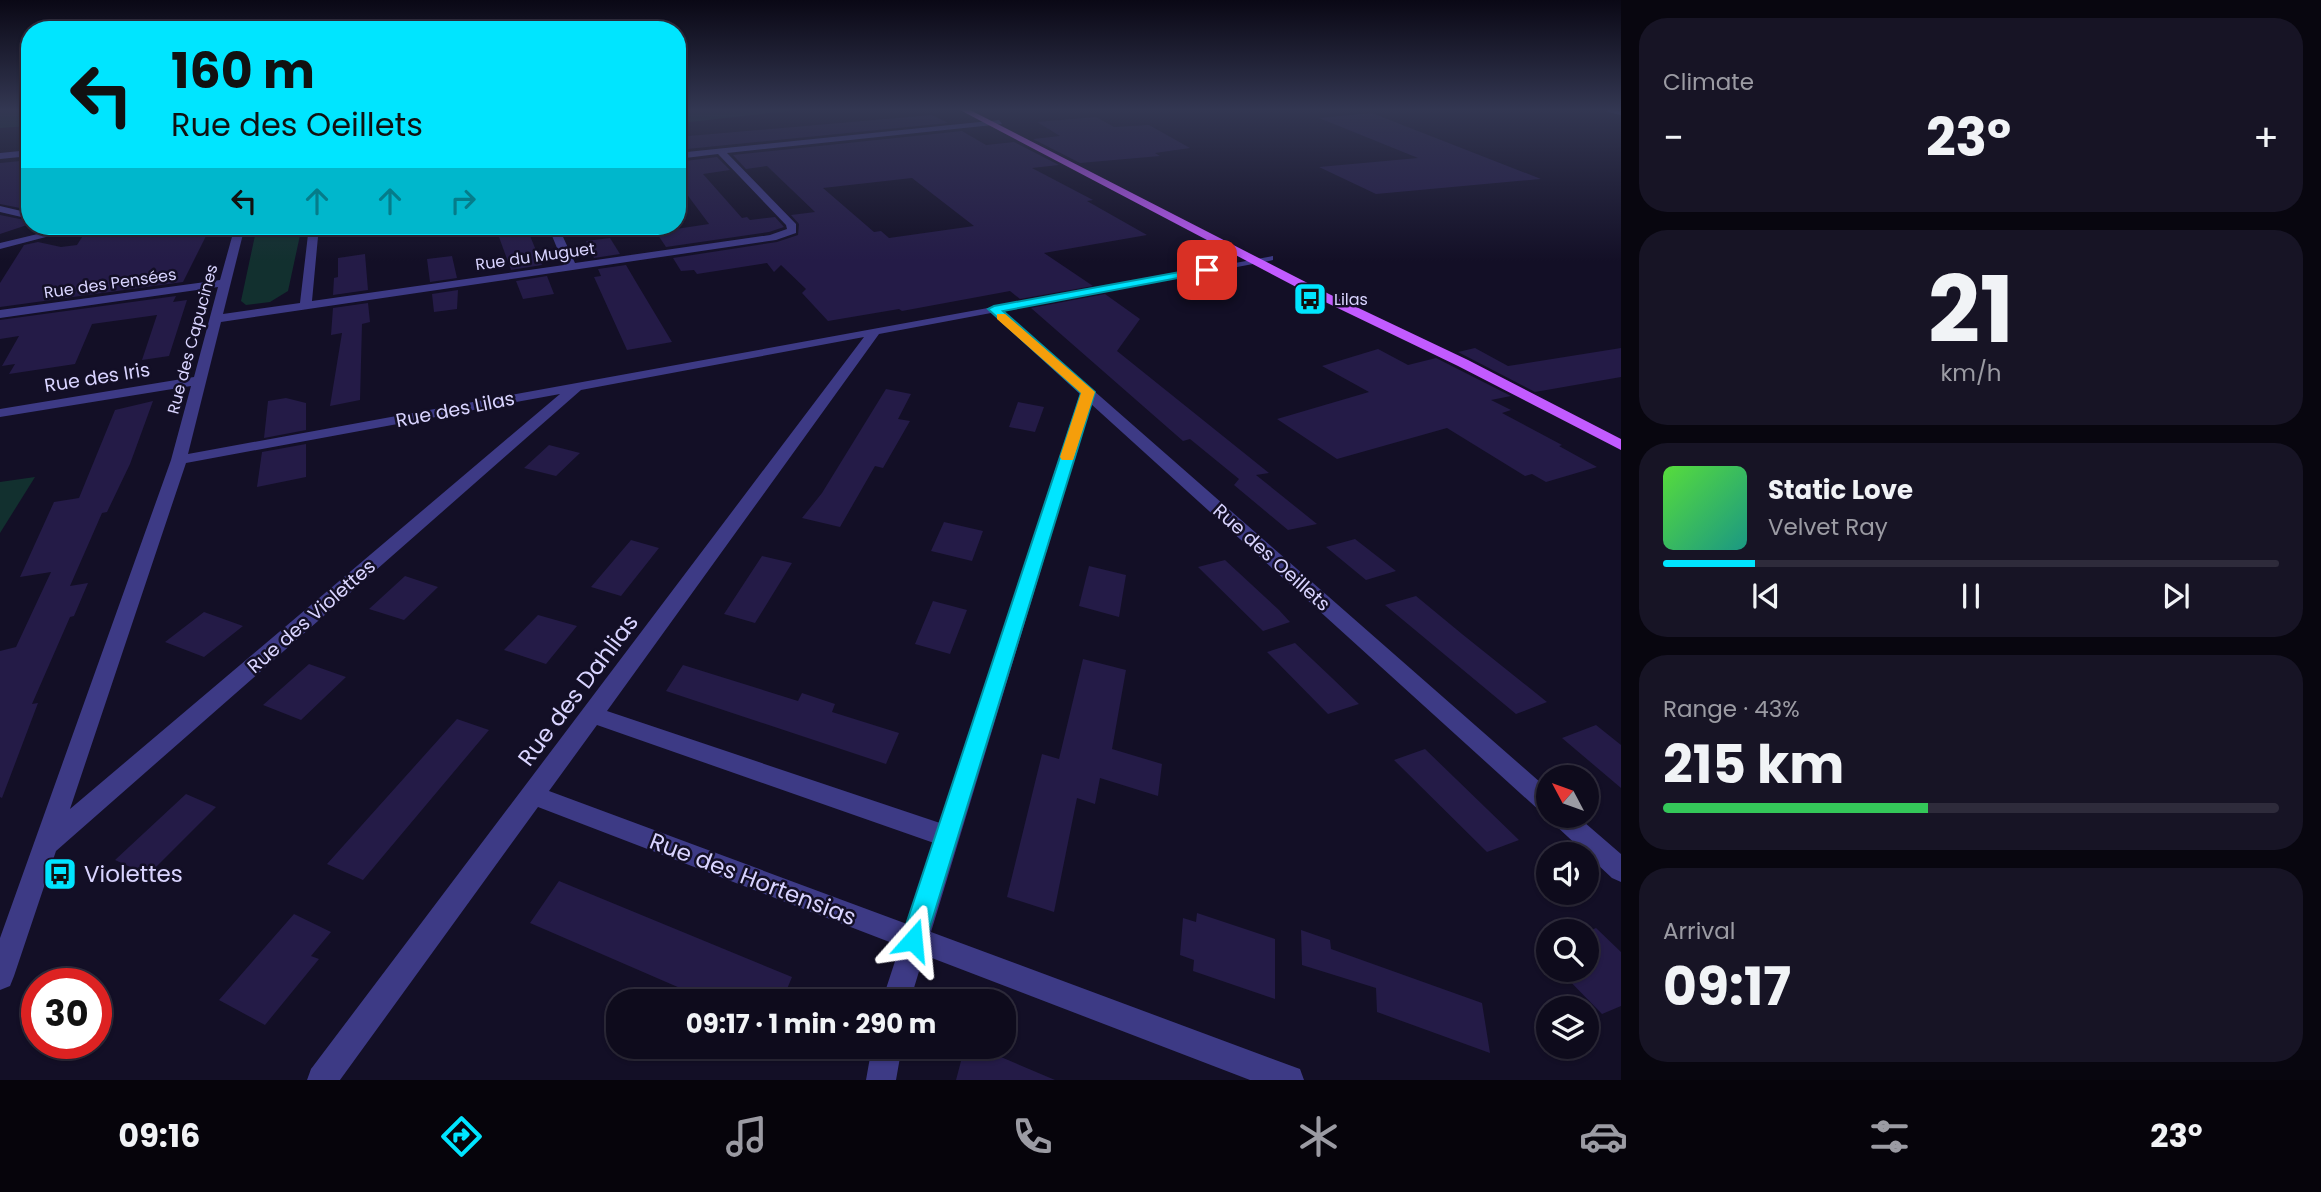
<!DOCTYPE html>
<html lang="en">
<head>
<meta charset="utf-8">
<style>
	body { margin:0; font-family:Poppins,sans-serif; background:#171425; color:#f1f3f6; height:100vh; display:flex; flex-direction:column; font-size:26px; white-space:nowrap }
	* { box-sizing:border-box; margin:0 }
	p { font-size:23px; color:#9b9ba3 }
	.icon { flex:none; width:38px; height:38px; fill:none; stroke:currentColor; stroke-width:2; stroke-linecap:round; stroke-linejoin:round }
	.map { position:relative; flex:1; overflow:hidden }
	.sheet { display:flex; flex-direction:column; gap:18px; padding:18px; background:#08060f; width:700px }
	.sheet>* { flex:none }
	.guide { position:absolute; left:21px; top:21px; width:665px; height:214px; border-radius:28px; box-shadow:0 2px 5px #0004,0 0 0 2px #2e2b3b; background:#00e5ff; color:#111; overflow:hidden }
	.needle { width:46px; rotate:311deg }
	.buttons { position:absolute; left:1536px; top:765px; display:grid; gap:14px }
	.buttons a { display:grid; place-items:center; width:63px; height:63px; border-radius:50%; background:#0e0b1c; box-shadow:0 2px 5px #0004,0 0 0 2px #2e2b3b; font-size:35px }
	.speed { position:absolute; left:21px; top:968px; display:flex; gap:14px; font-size:35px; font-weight:700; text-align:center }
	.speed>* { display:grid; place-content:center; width:91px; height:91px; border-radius:50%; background:#0e0b1c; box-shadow:0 2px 5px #0004,0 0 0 2px #2e2b3b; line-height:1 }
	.speed .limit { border:10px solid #d22; background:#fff; color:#111 }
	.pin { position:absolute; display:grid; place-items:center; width:60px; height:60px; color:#fff; margin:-30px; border-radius:14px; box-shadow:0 4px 10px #0006 }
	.me { position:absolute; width:77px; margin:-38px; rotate:18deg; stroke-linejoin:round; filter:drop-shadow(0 0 5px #0008) }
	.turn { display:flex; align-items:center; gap:24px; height:147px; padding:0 35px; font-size:32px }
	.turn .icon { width:91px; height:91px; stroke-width:2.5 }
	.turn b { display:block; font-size:49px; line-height:60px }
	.lanes { display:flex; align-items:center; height:66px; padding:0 35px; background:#0003; justify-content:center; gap:35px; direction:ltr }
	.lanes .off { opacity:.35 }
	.big { font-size:52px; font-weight:700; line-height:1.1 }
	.sheet .widget { flex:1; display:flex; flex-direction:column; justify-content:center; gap:10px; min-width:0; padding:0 24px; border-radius:28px; background:#171425 }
	.sheet .dial { align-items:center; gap:0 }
	.dial b { font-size:91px; line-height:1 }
	.song { display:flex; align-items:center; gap:21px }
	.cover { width:84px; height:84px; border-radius:10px; background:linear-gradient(135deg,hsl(110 70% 55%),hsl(170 70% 35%)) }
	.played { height:7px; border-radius:4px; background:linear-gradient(90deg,#00e5ff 15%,#2e2b3b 15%) }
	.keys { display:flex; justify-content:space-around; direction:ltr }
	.heat { display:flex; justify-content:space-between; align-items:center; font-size:38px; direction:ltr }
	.charge { height:10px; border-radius:5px; background:linear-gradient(90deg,#34c759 43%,#2e2b3b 0) }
	.trip { position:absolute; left:606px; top:989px; width:410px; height:70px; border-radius:28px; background:#0e0b1c; box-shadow:0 2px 5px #0004,0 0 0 2px #2e2b3b; font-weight:700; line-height:70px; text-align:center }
	.tab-bar { display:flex; height:112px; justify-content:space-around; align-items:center; background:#06040b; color:#9b9ba3 }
	.tab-bar .icon { width:49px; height:49px }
	.tab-bar .active { color:#00e5ff }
	.tab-bar b { font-size:32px; color:#f1f3f6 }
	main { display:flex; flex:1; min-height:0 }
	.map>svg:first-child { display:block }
	.green { fill:#12302f }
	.building { fill:#241b47; fill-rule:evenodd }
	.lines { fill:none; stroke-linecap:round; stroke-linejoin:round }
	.minor { fill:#3d3a85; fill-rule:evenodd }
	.primary { fill:#c25bff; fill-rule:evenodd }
	.route { fill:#00e5ff; stroke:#0095a6; stroke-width:2 }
	.slow { fill:#f59e0b }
	.labels { text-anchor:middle; stroke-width:5; stroke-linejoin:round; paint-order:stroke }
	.far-street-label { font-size:16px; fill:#d9d4ff; stroke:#130f26 }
	.far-poi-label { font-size:16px; fill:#d9d4ff; stroke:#130f26; text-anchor:start }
	.street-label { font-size:19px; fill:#d9d4ff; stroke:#130f26 }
	.near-street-label { font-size:23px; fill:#d9d4ff; stroke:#130f26 }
	.near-poi-label { font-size:23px; fill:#d9d4ff; stroke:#130f26; text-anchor:start }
</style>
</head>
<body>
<main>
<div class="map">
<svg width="1621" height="1080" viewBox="0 0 1621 1080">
	<rect width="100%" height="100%" fill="#130f26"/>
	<!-- green -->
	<path class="green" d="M0,110H30V126L0,128Z
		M677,110H798L681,123L677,119Z
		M257,226H302L288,291L270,302L246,305L241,301Z
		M35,477L0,533V482Z"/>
	<!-- building -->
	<path class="building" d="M1372,113L1400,124L1541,179L1376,194L1319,167L1418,158L1319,118Z
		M932,115L948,123L677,150V137Z
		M1096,117L1114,127L1149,125L1190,148L1155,153L1160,156L1080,163L1033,139L1060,136L1037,122Z
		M962,131L986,145L1014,142L1059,165L1032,168L1093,200L1087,201L1147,235L1044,253L1093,286L1020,299L1010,291L902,311L899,309L828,321L802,293L806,289L781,265L774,272L767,263L697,274L694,270L681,271L673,258L777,242L798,235L799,224L791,215L815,212L767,166L746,169L733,155ZM912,178L974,226L889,238L881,231L874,232L823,188Z
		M717,157L730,170L703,174L742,218L747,217L750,220L775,217L784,227L769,232L666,247L656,232L709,224L677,181V162Z
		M30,160V210L0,204V163Z
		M0,215L30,221V224L0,234Z
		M137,226H211L183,282L0,307V283L24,245L38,242L61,247L77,245L84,234L136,229Z
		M495,226H526L542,265L511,270Z
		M610,238L620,254L594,258L586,241Z
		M365,254L368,290L333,295L334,278L338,277V258Z
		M452,256L457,278L430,282L427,259Z
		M626,265L636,282L672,342L627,350L594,277L601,276L598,269Z
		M547,276L554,294L523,299L516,281Z
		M458,290L457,309L434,312L432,294Z
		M1105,294L1140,319L1117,351L1269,473L1256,475L1317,524L1288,530L1234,485L1239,479L1190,439L1183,441L1031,308Z
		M176,296L173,302L187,300L169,356L142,360L157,315L92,324L75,364L9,374L15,364L2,366L19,336L0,339V320Z
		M368,303L370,322L362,324L360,400L330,406L342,333L331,335L333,308Z
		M1475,348L1508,366L1621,348V377L1535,392L1458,352Z
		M1378,349L1408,365L1436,358L1511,396L1491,400L1511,410L1502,413L1562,445L1559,446L1597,467L1546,482L1532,474L1525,476L1447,428L1337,459L1277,419L1369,392L1322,366Z
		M886,389L911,394L898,419L910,421L883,468L875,466L840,527L802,518L822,493Z
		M286,398L306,403V430L264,438L268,401Z
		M153,401L130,464L107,512L102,513L70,586L88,583L74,616L70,617L32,704L38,703L2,798L0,797V651L16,647L51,572L20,577L54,502L79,498L115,410Z
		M1018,402L1044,407L1035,432L1009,427Z
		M306,444V477L257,487L262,452Z
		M549,445L580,453L556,476L524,468Z
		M944,522L983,531L972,561L931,551Z
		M1355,539L1396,571L1366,580L1326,547Z
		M631,540L659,548L621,596L591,587Z
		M762,556L792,563L755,623L724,614Z
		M1225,560L1279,610L1290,622L1263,631L1198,567Z
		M1089,566L1126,575L1119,617L1079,606Z
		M405,576L438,587L404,620L369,609Z
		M1416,596L1462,634L1547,702L1516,714L1385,605Z
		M933,601L967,610L950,654L915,644Z
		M204,612L243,626L204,657L165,642Z
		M538,615L577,626L546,664L504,650Z
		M1295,643L1332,678L1359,704L1328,714L1267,652Z
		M1083,659L1126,670L1112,749L1162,764L1158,796L1100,778L1095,804L1077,798L1054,912L1007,897L1042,754L1059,759Z
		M309,664L346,677L301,720L263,705Z
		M683,665L798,701L802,693L835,704L832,712L899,733L886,764L666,691Z
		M457,719L489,730L363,880L327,864Z
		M1596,725L1621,745V788L1562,738Z
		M1425,749L1456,779L1519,840L1487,852L1394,760Z
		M186,794L216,807L148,875L115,860Z
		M559,881L792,977L782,1001H710L530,923Z
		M1197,913L1275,939V999L1193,971L1194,960L1180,955L1183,918L1196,922Z
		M294,914L331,932L311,956L319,959L265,1025L219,1000Z
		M1596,928L1621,952V1006L1602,1014L1559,970H1587V932Z
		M1301,930L1330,940L1331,949L1482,1003L1490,1053L1377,1012L1376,988L1302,965Z
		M965,1046H975L1055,1080H956Z"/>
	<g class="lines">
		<!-- minor -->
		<path class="minor" d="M1607,110L1621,111V115L1608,112Z
			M999,120L1002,124L727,153L796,224V233L776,240L221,322L188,454L1273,256V260L1269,261L1003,311L1549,790V815L1541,812L1091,404L931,932L1289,1065L1300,1069L1304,1080H1250L924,955L910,1001H882L900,946L538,807L340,1080H307L311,1069L864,337L581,390L56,851L14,976L10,986L0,990V938L171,460L191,386L0,417V409L194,377L218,287L0,318V310L220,280L235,226H245L223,314L300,303L309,226H319L312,301L564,265L548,226H558L575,263L770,235L787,229L786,225L718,154L677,159V153ZM991,313L1080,394L940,823L607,711L879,334ZM560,394L70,809L186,463ZM597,725L934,843L907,924L549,791Z
			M30,150V156L0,159V153Z
			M0,206L30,213V219L0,212Z
			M71,226H88L0,249V243Z
			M1549,816H1577L1621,854V882L1612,878L1553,823Z
			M872,1046H902L896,1080H866Z"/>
		<!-- primary -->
		<path class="primary" d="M960,110H970L1329,294L1468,360L1621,439V450L1458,366L1321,300Z"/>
	</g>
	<!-- sky -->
	<linearGradient id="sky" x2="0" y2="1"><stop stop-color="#0a0815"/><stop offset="0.42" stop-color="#333752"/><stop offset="1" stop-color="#333752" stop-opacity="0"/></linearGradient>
	<rect width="1621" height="261" fill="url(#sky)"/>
	<!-- route -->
	<path class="route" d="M1207,267L1210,268V272L1003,311L1095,392L926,940L922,949L913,952L905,949L901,940L1081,393L988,309L994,306Z"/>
	<!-- slow -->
	<path class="slow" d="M997,314H1005L1095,392L1073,460H1062L1060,457L1081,393L997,319Z"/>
	<!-- icons -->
	<defs>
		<symbol id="bus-square" viewBox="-11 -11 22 22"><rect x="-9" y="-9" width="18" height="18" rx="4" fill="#00e5ff" stroke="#130f26"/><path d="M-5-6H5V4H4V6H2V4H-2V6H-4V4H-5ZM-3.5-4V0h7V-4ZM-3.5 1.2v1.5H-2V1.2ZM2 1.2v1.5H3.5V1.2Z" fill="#111"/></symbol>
	</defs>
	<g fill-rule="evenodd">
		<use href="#bus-square" x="1291" y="280" width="38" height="38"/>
		<use href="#bus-square" x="41" y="855" width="38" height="38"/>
	</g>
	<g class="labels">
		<!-- far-street labels -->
		<g class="far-street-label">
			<text transform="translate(535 256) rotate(-8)" y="6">Rue du Muguet</text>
			<text transform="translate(110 283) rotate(-8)" y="6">Rue des Pensées</text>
			<text transform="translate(192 339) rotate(-75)" y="6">Rue des Capucines</text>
		</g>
		<!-- far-poi labels -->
		<g class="far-poi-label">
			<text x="1334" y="305">Lilas</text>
		</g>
		<!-- street labels -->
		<g class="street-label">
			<text transform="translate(97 377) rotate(-9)" y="7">Rue des Iris</text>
			<text transform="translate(455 409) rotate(-11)" y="7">Rue des Lilas</text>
			<text transform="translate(1272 557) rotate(42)" y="7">Rue des Oeillets</text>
			<text transform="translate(311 616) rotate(-41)" y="7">Rue des Violettes</text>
		</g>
		<!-- near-street labels -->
		<g class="near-street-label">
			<text transform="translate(578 690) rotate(-53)" y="8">Rue des Dahlias</text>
			<text transform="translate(753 879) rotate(21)" y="8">Rue des Hortensias</text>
		</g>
		<!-- near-poi labels -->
		<g class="near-poi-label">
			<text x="84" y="882">Violettes</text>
		</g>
	</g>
</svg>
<div class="buttons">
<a><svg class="needle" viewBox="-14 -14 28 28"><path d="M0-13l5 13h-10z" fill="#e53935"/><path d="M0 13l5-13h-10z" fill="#9b9ba3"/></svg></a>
<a><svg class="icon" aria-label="sound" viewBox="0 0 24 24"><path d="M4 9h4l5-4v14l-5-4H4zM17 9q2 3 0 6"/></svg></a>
<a><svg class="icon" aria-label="search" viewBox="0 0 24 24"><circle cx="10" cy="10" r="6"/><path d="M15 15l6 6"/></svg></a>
<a><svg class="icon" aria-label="layers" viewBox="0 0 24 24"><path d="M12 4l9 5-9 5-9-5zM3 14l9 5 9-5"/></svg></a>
</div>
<div class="speed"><div class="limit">30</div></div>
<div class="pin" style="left:1207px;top:270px;background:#d93025"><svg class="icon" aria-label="arrive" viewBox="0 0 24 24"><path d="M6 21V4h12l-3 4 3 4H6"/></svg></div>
<svg class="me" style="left:913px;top:940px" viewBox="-20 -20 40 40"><path d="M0-17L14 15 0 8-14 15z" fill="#00e5ff" stroke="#fff" stroke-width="4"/></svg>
<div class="trip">09:17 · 1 min · 290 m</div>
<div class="guide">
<div class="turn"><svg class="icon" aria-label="left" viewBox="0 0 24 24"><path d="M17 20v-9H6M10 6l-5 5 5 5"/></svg><div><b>160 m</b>Rue des Oeillets</div></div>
<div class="lanes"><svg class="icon" aria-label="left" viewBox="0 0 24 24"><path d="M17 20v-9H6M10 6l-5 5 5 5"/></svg><svg class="icon off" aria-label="ahead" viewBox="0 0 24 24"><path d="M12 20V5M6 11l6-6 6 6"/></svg><svg class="icon off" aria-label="ahead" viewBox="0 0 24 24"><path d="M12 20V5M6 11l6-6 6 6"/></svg><svg class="icon off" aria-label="right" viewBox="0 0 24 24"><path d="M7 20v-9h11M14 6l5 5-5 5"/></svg></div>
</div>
</div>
<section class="sheet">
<div class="widget"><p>Climate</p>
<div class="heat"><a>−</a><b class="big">23°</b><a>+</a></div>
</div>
<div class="widget dial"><b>21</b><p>km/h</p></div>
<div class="widget">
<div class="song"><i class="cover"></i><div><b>Static Love</b><p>Velvet Ray</p></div></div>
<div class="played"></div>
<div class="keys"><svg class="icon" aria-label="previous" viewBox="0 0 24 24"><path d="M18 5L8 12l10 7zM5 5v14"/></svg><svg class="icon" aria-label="pause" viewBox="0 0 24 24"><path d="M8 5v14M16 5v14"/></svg><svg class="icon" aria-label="next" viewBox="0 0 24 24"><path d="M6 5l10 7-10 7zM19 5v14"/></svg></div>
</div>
<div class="widget"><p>Range · 43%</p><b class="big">215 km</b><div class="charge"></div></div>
<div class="widget"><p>Arrival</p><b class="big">09:17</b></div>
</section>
</main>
<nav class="tab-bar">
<b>09:16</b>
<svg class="icon active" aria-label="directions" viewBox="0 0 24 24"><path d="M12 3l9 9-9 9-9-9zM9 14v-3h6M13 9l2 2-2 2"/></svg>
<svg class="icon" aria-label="music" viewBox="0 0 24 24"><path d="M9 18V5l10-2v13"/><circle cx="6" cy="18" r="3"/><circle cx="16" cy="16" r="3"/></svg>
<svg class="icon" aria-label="phone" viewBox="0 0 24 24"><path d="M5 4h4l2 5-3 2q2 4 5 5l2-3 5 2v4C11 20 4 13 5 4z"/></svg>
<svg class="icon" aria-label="climate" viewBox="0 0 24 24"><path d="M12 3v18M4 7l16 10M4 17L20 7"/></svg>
<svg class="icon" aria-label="car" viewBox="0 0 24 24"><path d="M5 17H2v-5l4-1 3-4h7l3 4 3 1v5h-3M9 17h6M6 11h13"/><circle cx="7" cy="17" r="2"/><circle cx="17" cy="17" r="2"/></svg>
<svg class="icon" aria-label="filters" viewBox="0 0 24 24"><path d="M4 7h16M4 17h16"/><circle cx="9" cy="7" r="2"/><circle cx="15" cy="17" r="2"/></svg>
<b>23°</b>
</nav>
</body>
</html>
